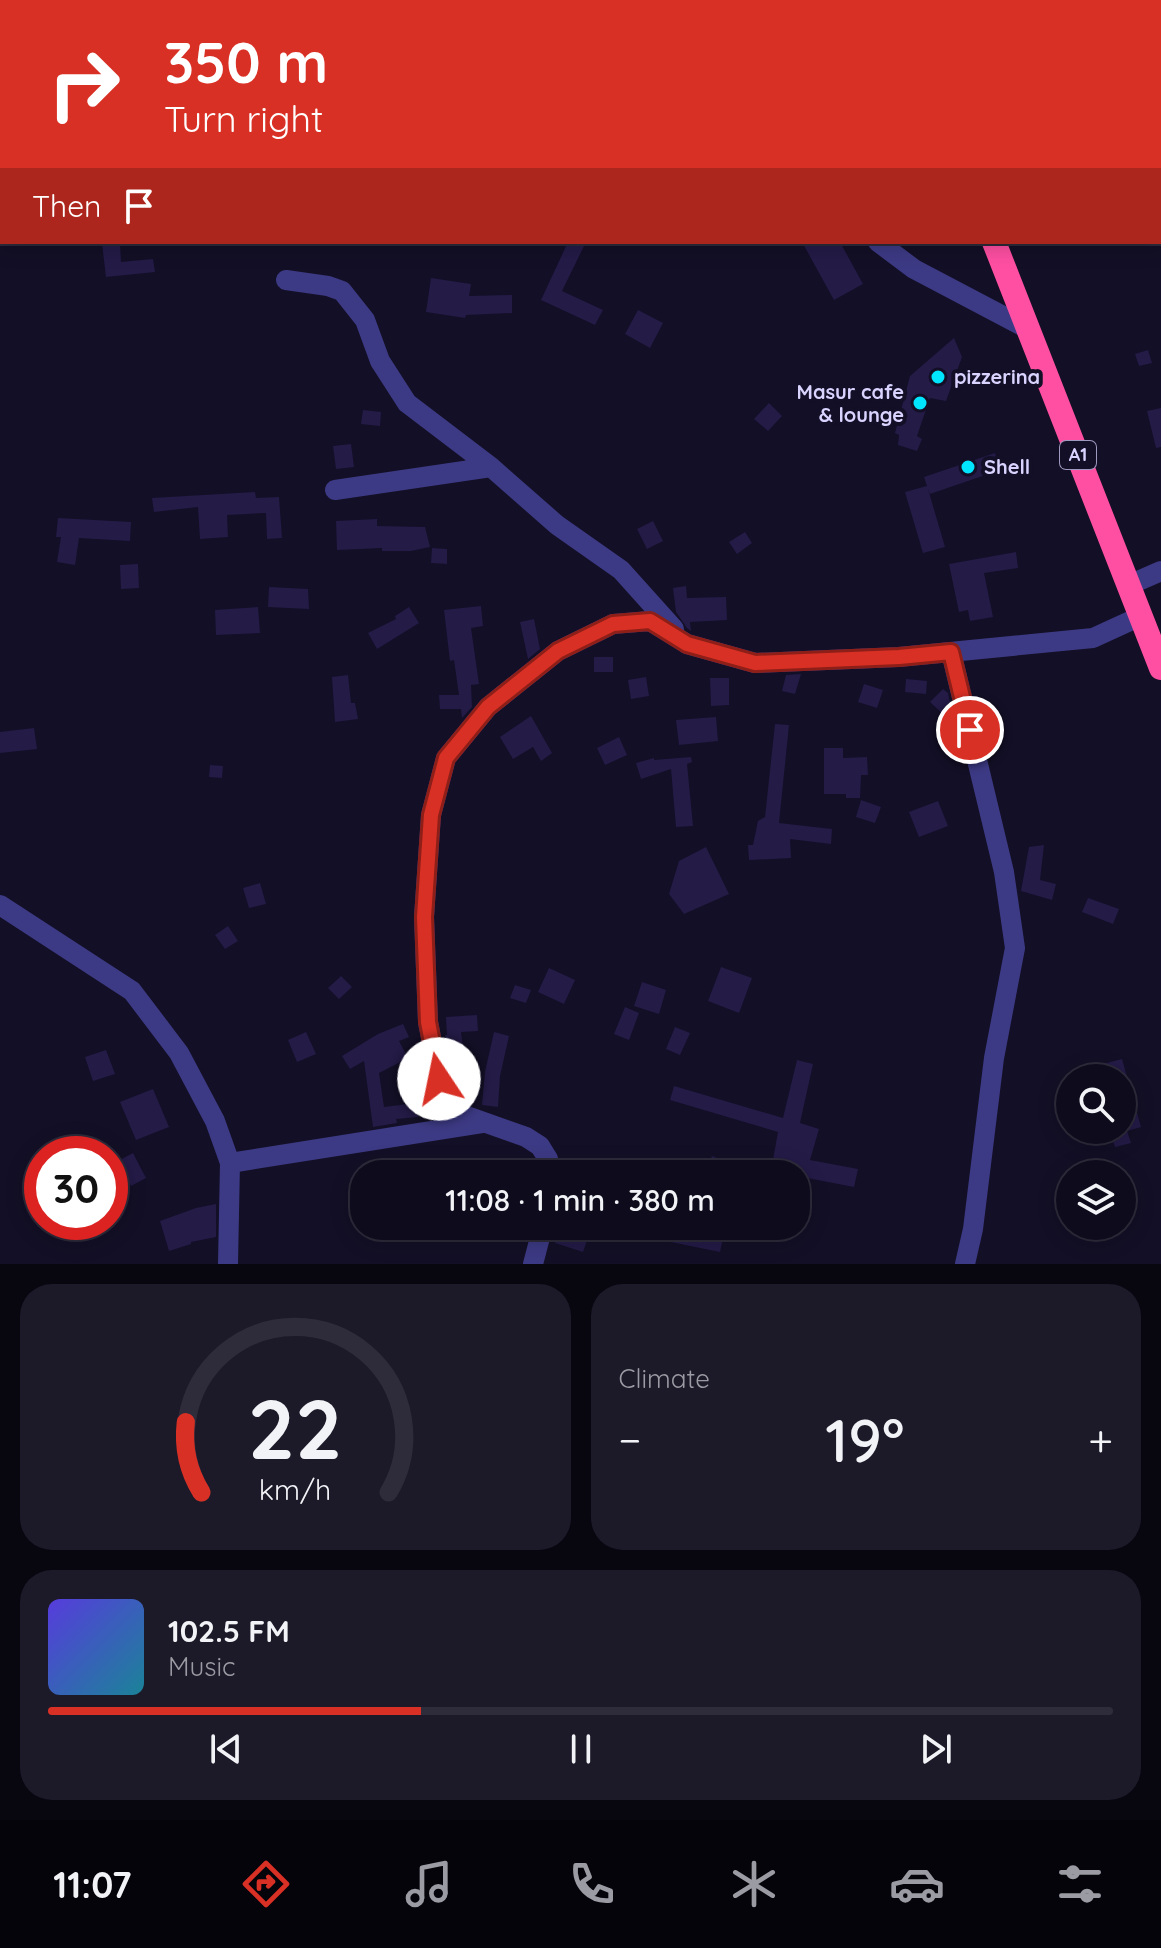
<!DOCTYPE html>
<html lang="en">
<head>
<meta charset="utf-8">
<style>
	body { margin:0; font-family:Quicksand,sans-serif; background:#1c1929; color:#f1f3f6; height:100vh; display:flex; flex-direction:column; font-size:30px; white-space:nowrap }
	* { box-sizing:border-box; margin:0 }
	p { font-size:26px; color:#9b9ba3 }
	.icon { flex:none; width:44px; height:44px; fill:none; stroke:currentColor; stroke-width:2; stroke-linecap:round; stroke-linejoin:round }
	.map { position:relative; height:1264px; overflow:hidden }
	.drawer { display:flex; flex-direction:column; gap:20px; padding:20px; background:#08060f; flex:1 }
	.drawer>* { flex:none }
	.top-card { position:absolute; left:0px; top:0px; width:1162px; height:244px; box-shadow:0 4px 20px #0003,0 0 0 2px #2e2b3b; background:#d93025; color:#fff; overflow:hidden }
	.tools { position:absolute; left:1056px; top:1064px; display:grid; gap:16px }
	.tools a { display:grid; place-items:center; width:80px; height:80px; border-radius:50%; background:#0e0b1c; box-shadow:0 4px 20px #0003,0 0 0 2px #2e2b3b; font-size:40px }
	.speed { position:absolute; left:24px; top:1136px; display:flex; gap:16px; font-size:40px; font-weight:700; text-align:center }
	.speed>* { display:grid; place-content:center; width:104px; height:104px; border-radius:50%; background:#0e0b1c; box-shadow:0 4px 20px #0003,0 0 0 2px #2e2b3b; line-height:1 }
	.speed .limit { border:12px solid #d22; background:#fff; color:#111 }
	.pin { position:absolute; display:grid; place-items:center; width:68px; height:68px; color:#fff; margin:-34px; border:4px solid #fff; border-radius:50%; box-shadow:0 2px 8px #0007 }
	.me { position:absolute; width:88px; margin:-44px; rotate:349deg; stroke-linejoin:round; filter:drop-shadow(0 0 6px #0008) }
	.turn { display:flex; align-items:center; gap:28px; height:168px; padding:0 32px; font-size:36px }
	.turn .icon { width:104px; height:104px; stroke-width:2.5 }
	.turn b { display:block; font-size:56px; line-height:68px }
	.then { display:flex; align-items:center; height:76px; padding:0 32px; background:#0003; gap:16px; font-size:30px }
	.big { font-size:60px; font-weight:600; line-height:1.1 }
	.drawer .widget { flex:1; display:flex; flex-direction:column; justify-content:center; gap:12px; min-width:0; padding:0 28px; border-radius:32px; background:#1c1929 }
	.drawer .dial { align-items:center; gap:0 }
	.dial svg { height:208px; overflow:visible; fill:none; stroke:#2e2b3b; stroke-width:7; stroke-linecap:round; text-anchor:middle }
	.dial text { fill:#f1f3f6; stroke:none }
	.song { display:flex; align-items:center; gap:24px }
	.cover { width:96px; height:96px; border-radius:12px; background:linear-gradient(135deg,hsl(250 70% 55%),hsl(190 70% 35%)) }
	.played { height:8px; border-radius:4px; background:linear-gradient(90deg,#d93025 35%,#2e2b3b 35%) }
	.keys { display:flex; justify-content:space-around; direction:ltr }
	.heat { display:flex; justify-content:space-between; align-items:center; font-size:44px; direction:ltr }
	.drawer .tiles { flex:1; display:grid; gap:20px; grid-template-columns:1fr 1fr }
	.widget:last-child { grid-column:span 2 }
	.trip { position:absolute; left:350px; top:1160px; width:460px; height:80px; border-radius:32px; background:#0e0b1c; box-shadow:0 4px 20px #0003,0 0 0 2px #2e2b3b; font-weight:600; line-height:80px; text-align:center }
	.menu { display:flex; height:128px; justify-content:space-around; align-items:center; background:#06040b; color:#9b9ba3 }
	.menu .icon { width:56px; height:56px }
	.menu .current { color:#d93025 }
	.menu b { font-size:36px; color:#f1f3f6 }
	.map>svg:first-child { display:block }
	.building { fill:#241b47 }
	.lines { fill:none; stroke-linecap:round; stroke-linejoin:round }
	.minor { stroke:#3d3a85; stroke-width:20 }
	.highway { stroke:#ff4fa3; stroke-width:24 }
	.route-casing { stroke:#8d1f18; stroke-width:20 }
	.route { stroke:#d93025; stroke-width:14 }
	.poi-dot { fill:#00e5ff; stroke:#130f26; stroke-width:3 }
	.labels { text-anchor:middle; stroke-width:8; stroke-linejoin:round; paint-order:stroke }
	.shield { fill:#130f26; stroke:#9e99be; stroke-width:2 }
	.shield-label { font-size:18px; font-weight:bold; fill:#d9d4ff }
	.poi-label { font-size:20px; font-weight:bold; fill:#d9d4ff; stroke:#130f26; text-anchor:start }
</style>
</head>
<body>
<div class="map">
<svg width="1161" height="1264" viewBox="0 0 1161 1264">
	<rect width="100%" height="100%" fill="#130f26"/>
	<!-- building -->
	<path class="building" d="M568,242H586L562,291L603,310L595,325L541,300Z
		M802,242H840L863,284L834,300Z
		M102,243H120L121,262L153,259L155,272L106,277Z
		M431,278L471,284L469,296L512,295V313L466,315L465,318L426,312Z
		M638,310L663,323L650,348L625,334Z
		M954,338L962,357L946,401L930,398L917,436L922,439L917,451L898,445L899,435L895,433L910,376Z
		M1148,350L1152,363L1139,366L1135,354Z
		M769,403L782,416L768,431L754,419Z
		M1161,408V447L1156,448L1147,411Z
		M363,410L381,412L380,426L361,424Z
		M351,444L354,467L336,469L333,446Z
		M995,453L1000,470L930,494L928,489L945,547L923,553L905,492L927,486L924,477Z
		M255,492L256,498L279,497L282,538L267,539L266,513L227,515L228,537L200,539L198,507L154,512L152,498Z
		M58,518L131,522L130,541L79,538L75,565L57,562L61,537H56Z
		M377,519V526L425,527L430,547L411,551H382V548L337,550L336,521Z
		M653,521L663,541L647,549L637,529Z
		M745,532L752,543L737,554L729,542Z
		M432,548L447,549V564L431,563Z
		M1016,552L1018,568L984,573L993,617L970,621L968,610L959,612L949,564Z
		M138,564L139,588L121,589L120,565Z
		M686,586L687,598L726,597L727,620L690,622L691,631L687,628L676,612L673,588Z
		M269,587L308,589L309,609L268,607Z
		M481,606L483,626L471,628L479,684L471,685L472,707L462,718L461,709H440L439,695H459L454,660L450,661L444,610Z
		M258,607L260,633L216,635L215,610Z
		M409,607L419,623L377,649L368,633L396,619L395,616Z
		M534,619L540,649L528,659L520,622Z
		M594,657H613V672H594Z
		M801,674L795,694L782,691L786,675Z
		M348,675L351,703H355L358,719L335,722L332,677Z
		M646,677L649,696L631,699L628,680Z
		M710,678H729V705L711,706Z
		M906,679L927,681L926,694L905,692Z
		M864,684L883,690L877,708L858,702Z
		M943,689L948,693L952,711L946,717L930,702Z
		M531,716L552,753L541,761L533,747L513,759L500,737Z
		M716,717L718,741L679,745L676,720Z
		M775,724L789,725L779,823L832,829L831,844L790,839L791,858L749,860L748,845H753L758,821L765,817Z
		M34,728L37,749L0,753V732Z
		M619,737L627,755L605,765L597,748Z
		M824,748H843V758L867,757L868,775H861L860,798H846V794H824Z
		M691,757L692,762L687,764L693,826L676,827L671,769L641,779L636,763L654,758V760Z
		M210,765L223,766L222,778L209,777Z
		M861,800L881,807L875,823L856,817Z
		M938,801L948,826L919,837L909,812Z
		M1044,845L1040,880L1056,884L1052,900L1021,891L1029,847Z
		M706,847L729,894L684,914L669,894L679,861Z
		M260,883L266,904L249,908L243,888Z
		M1088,898L1119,909L1113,924L1082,912Z
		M228,926L238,941L225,949L215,935Z
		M721,967L752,978L739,1013L708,1001Z
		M549,968L575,980L564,1004L538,992Z
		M341,976L352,987L339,999L328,988Z
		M642,982L666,990L659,1014L634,1006Z
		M515,985L531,990L526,1003L510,998Z
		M625,1007L639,1013L629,1040L614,1034Z
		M477,1015L478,1031L461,1032L464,1055L448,1057L445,1035H447L446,1017Z
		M403,1024L409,1037L399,1041L408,1058L379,1073L384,1107L416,1103L418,1117L396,1119L397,1123L373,1127L364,1061L350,1069L342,1056L378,1034Z
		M675,1027L690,1033L680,1055L666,1049Z
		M306,1032L316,1054L297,1062L288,1040Z
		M494,1032L509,1036L500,1076L498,1107L482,1105L485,1072Z
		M106,1050L115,1074L93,1081L85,1057Z
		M1122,1059L1141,1127L1127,1131L1131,1143L1115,1147L1111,1135L1122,1132V1078H1102L1099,1065Z
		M797,1060L813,1064L800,1123L819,1129L810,1160L858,1169L854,1187L771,1171L778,1132L670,1100L674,1086L783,1118Z
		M153,1089L169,1127L136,1140L120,1102Z
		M133,1153L146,1178L131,1186L118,1161Z
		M712,1156L756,1173V1174H705Z
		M216,1204V1237L191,1242V1244L169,1251L160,1221L196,1208Z
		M560,1226H592L583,1252L555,1243Z
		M626,1226H694L724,1233L720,1252L626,1233Z"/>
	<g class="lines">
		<!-- minor -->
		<path class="minor" d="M875,0V2
			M878,242L914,269L1028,329
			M286,280L328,286L342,291L365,320L380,361L407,403L491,467L557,525L621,570L674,629
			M335,490L491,467
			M1129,585L1161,571
			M951,652L1004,872L1015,948L994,1058L973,1229L965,1264
			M0,905L132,991L179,1053L215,1121L230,1163L228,1264
			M230,1163L482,1123
			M551,1174L548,1159L540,1146L526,1137L461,1114L447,1101L439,1079L428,1022L424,917L431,815L446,758L488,707L558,651L613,624L650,621L687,644L755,663L899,657L1093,638L1141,616
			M533,1264L543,1226"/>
		<!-- highway -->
		<path class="highway" d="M895,0L896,2
			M994,242L1161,668"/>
	</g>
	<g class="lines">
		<defs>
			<path id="route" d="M439,1079L428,1022L424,917L431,815L446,758L488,707L558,651L613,624L650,621L687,644L755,663L899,657L951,652L970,730"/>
		</defs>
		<!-- route casing -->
		<use href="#route" class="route-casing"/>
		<!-- route -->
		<use href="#route" class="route"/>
	</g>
	<!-- markers -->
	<g class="poi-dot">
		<circle cx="938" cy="377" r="8"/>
		<circle cx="920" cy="403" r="8"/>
		<circle cx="968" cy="467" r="8"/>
	</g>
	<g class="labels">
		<!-- shield labels -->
		<rect class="shield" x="1060" y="441" width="36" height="28" rx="6"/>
		<g class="shield-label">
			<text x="1078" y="461">A1</text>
		</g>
		<!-- poi labels -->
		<g class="poi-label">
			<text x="954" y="384">pizzerina</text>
			<text x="904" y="399" text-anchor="end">Masur cafe<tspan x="904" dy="23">&amp; lounge</tspan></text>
			<text x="984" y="474">Shell</text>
		</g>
	</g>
</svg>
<div class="tools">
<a><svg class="icon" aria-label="search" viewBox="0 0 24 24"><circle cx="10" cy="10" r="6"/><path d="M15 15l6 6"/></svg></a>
<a><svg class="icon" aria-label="layers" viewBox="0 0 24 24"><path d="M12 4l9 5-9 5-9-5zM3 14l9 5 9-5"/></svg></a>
</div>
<div class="speed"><div class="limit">30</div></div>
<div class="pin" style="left:970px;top:730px;background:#d93025"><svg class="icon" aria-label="arrive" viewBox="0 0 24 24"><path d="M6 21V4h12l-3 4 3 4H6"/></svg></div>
<svg class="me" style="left:439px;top:1079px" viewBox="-20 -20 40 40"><circle r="19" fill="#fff"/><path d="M0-13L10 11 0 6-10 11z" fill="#d93025"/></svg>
<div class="trip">11:08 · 1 min · 380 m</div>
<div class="top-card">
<div class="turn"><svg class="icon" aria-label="right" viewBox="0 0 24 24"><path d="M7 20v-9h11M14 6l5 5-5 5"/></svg><div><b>350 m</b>Turn right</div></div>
<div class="then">Then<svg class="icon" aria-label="arrive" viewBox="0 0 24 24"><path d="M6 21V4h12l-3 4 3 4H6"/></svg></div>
</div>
</div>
<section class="drawer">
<div class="tiles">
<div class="widget dial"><svg viewBox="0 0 100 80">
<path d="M14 69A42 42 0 1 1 86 69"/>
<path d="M14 69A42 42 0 0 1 8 42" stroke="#d93025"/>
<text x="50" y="56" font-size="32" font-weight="700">22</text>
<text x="50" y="72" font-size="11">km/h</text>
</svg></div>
<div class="widget"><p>Climate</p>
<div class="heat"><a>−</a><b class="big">19°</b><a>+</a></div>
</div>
<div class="widget">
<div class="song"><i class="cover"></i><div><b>102.5 FM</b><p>Music</p></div></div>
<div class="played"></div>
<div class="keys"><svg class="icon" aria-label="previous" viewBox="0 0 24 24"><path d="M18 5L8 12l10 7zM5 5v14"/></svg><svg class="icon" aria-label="pause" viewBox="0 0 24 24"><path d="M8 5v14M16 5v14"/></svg><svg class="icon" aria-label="next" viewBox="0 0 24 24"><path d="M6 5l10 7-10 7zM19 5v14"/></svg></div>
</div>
</div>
</section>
<nav class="menu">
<b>11:07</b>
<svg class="icon current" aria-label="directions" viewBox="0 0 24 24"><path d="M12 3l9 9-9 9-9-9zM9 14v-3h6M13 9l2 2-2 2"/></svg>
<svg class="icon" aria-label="music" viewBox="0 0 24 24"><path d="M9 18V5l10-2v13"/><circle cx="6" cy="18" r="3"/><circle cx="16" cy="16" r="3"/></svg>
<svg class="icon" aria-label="phone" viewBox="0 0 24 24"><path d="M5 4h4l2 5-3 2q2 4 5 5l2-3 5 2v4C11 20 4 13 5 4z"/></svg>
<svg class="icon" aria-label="climate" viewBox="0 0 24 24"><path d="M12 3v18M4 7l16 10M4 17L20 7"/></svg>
<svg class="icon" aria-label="car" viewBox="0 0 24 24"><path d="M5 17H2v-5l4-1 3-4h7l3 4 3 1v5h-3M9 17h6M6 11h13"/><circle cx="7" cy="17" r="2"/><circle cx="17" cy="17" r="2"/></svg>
<svg class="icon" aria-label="filters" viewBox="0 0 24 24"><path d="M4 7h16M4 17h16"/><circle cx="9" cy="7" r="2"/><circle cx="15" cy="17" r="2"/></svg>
</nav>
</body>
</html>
